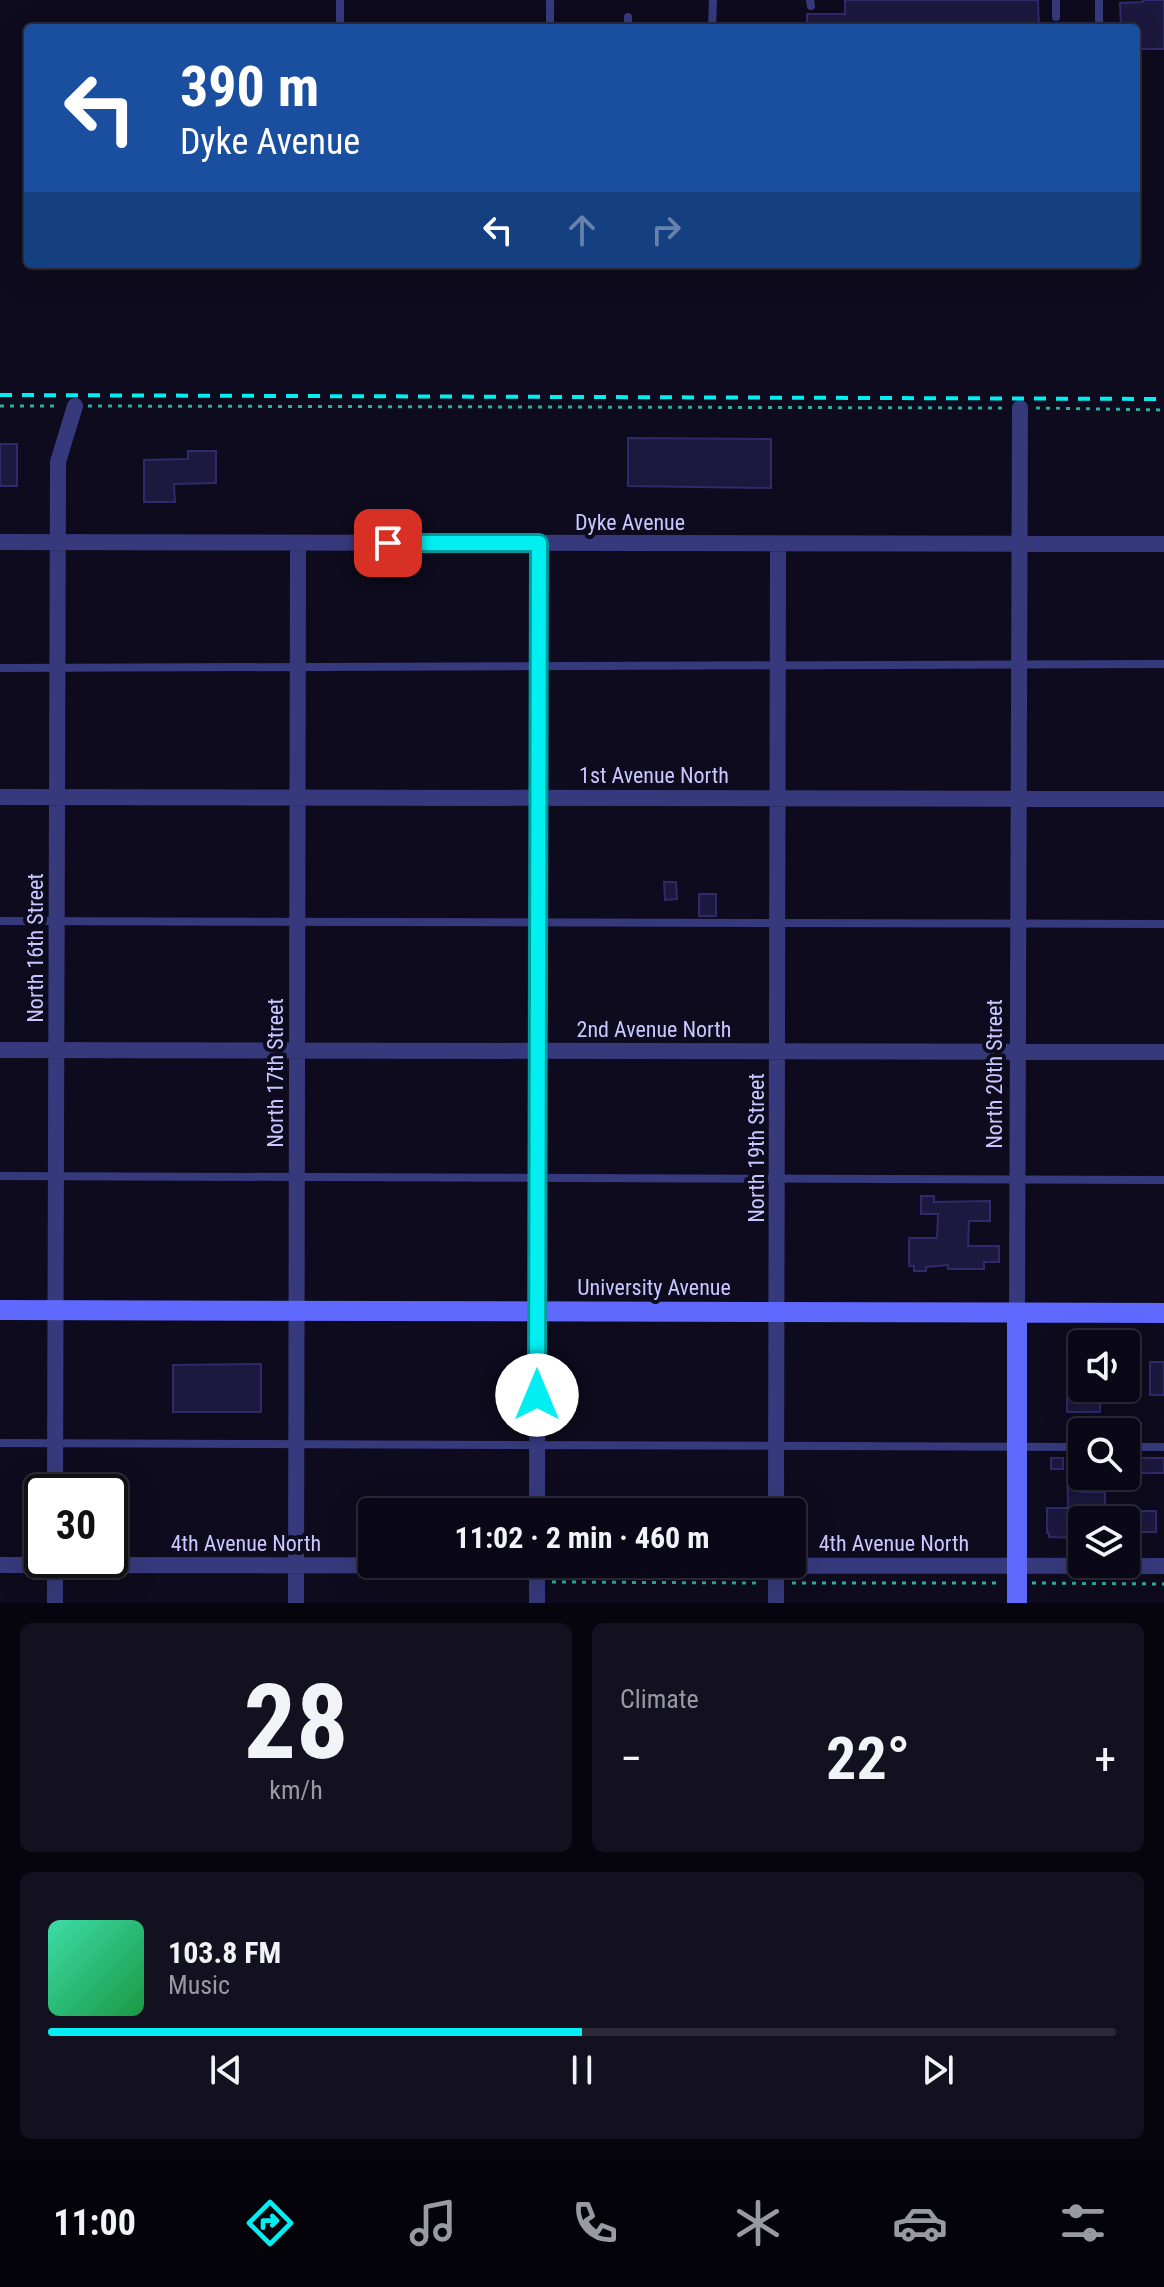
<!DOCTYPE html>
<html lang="en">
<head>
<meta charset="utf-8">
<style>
	body { margin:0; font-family:"Roboto Condensed",sans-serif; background:#13111f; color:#f1f3f6; height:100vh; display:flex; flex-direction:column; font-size:30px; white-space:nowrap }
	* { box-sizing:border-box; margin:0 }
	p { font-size:26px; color:#999aa1 }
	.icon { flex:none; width:44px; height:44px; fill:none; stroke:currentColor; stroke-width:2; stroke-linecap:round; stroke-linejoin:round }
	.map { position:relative; height:1603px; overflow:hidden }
	.details { display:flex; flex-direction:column; gap:20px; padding:20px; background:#06040c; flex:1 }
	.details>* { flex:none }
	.banner { position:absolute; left:24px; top:24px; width:1116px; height:244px; border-radius:8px; box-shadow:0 8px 32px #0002,0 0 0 2px #2a2935; background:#1a4fa0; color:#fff; overflow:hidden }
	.tools { position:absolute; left:1068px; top:1330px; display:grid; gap:16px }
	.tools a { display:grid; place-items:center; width:72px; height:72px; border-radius:8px; background:#0a0816; box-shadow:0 8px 32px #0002,0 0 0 2px #2a2935; font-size:40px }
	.speed { position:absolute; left:24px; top:1474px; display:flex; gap:16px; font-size:40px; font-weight:700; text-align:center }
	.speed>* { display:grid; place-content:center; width:104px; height:104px; border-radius:50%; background:#0a0816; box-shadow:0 8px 32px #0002,0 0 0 2px #2a2935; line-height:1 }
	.speed .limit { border:4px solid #111; border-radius:12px; background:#fff; color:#111 }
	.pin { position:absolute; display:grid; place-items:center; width:68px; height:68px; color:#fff; margin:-34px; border-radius:16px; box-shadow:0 4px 12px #0006 }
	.me { position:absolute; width:88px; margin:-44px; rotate:0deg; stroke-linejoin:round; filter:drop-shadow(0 0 6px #0008) }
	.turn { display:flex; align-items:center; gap:28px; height:168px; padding:0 24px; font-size:36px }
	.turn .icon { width:104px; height:104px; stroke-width:2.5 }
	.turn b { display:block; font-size:56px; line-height:68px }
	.lanes { display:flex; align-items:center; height:76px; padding:0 24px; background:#0003; justify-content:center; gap:40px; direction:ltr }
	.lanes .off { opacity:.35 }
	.big { font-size:60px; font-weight:700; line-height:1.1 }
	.details .tile { flex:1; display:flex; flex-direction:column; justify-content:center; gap:12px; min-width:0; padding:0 28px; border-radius:12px; background:#13111f }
	.details .dial { align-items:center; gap:0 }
	.dial b { font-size:104px; line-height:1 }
	.song { display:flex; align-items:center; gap:24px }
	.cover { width:96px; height:96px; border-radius:12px; background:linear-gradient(135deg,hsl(160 70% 55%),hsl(140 70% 35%)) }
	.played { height:8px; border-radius:4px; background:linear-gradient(90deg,#01eff1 50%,#2a2935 50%) }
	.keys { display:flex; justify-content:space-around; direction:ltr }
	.heat { display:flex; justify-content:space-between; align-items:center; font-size:44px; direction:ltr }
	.details .tiles { flex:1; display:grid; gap:20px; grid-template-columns:1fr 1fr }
	.tile:last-child { grid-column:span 2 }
	.trip { position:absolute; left:358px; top:1498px; width:448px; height:80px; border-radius:8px; background:#0a0816; box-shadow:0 8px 32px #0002,0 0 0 2px #2a2935; font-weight:700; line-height:80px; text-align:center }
	.tabs { display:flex; height:128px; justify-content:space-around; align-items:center; background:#040309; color:#999aa1 }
	.tabs .icon { width:56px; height:56px }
	.tabs .current { color:#01eff1 }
	.tabs b { font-size:36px; color:#f1f3f6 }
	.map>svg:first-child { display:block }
	.building { fill:#1c183e; stroke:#302a6a; stroke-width:2 }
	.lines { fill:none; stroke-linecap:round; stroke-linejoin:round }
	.path { stroke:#2dad9a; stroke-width:3; stroke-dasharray:4 6; stroke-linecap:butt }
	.lane { stroke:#363a7c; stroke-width:8 }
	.street { stroke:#363a7c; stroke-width:16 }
	.secondary { stroke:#5f69fe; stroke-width:20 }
	.rail { stroke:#01eff1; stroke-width:4; stroke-dasharray:12 10; stroke-linecap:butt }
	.route-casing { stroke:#019b9d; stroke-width:20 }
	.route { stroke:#01eff1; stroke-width:14 }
	.labels { text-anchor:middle; stroke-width:8; stroke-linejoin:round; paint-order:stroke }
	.street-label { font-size:22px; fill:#c9c7ff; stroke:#0d0b1d }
</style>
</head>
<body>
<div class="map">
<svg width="1164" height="1603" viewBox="0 0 1164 1603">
	<rect width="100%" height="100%" fill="#0d0b1d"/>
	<!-- building -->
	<path class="building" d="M845,0H1038L1039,28H807V14H845Z
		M1143,0H1164V49H1136V28H1121L1120,3L1143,2Z
		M628,438L771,439V488L628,486Z
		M0,444H17V486H0Z
		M188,451H216V483L174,484L175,502H144V460L188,459Z
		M664,882H676L677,899L665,900Z
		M699,894H716V916H699Z
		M921,1196H934V1202L990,1201V1221H969L968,1246H999V1262H984V1269H948V1265L926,1267V1271H914V1266H909V1238H937L938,1214H921Z
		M1150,1362H1164V1395H1150Z
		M261,1364V1412H173V1365Z
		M1067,1380H1082V1388H1100V1412H1067Z
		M1126,1423H1141V1437H1126Z
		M1051,1458H1063V1469H1051Z
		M1140,1458H1164V1473H1140Z
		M1067,1462H1082V1492H1105V1520H1082V1538L1049,1537V1533H1047V1508H1068Z
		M1136,1511H1156V1532H1136Z"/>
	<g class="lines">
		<!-- path -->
		<path class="path" d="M0,406H60
			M88,406L1004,408
			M1036,408L1164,410
			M552,1582L760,1583
			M792,1583H1000
			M1032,1583L1164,1584"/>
		<!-- lane -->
		<path class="lane" d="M810,0L811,6
			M1056,17V0
			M340,28V0
			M550,28V0
			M628,28V17
			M712,28L713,0
			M1099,28V0
			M0,668L1164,664
			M0,921L1164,924
			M0,1176L1164,1180
			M0,1443L1082,1447
			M1126,1447H1164"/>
		<!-- street -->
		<path class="street" d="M0,542L1164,544
			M0,797L1164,799
			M0,1050L1164,1052
			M1017,1313L1020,408
			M55,1492L58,462L75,406
			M537,1512L539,543
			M776,1512L778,545
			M55,1560V1603
			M0,1565L1164,1566
			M296,1603L298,543
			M537,1603V1564
			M776,1603V1564"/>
		<!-- secondary -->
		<path class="secondary" d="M0,1310L1164,1313
			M1017,1603V1313"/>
		<!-- rail -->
		<path class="rail" d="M0,395L1164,399"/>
	</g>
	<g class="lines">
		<defs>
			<path id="route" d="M388,543H539L537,1395"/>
		</defs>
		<!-- route casing -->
		<use href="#route" class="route-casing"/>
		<!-- route -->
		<use href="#route" class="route"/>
	</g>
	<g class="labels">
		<!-- street labels -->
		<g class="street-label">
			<text x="630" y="530">Dyke Avenue</text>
			<text x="654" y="783">1st Avenue North</text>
			<text transform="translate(35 948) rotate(-90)" y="8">North 16th Street</text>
			<text x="654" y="1037">2nd Avenue North</text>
			<text transform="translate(275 1073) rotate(-90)" y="8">North 17th Street</text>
			<text transform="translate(994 1074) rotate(-90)" y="8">North 20th Street</text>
			<text transform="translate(756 1148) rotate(-90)" y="8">North 19th Street</text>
			<text x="654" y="1295">University Avenue</text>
			<text x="246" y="1551">4th Avenue North</text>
			<text x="894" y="1551">4th Avenue North</text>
		</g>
	</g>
</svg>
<div class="tools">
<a><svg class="icon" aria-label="sound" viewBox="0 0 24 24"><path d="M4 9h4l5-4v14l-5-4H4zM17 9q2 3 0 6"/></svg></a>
<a><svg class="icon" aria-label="search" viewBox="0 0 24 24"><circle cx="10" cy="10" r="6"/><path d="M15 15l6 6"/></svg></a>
<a><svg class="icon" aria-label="layers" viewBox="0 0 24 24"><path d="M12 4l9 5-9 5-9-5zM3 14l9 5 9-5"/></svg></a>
</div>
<div class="speed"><div class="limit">30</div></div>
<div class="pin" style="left:388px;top:543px;background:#d93025"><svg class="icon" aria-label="arrive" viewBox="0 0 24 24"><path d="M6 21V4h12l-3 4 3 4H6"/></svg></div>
<svg class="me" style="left:537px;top:1395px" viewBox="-20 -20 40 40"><circle r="19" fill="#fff"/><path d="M0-13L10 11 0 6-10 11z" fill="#01eff1"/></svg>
<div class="trip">11:02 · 2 min · 460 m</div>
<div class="banner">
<div class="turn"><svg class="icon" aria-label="left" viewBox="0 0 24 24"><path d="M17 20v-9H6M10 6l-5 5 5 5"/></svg><div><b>390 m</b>Dyke Avenue</div></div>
<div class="lanes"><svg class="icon" aria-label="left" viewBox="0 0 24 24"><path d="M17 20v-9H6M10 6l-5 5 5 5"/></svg><svg class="icon off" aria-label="ahead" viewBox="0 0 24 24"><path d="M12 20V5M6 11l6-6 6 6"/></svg><svg class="icon off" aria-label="right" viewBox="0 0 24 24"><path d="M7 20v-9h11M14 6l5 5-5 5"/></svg></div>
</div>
</div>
<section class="details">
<div class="tiles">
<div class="tile dial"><b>28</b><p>km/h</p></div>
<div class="tile"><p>Climate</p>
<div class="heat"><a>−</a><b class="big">22°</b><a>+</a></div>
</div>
<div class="tile">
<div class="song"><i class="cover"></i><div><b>103.8 FM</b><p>Music</p></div></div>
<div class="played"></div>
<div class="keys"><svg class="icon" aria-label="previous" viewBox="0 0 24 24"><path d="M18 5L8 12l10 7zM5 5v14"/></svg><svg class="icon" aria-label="pause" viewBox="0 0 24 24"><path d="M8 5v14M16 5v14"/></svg><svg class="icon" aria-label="next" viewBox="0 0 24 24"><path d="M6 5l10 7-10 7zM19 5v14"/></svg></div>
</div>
</div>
</section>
<nav class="tabs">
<b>11:00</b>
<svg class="icon current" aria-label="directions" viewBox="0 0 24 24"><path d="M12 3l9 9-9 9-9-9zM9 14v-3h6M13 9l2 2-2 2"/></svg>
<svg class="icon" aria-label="music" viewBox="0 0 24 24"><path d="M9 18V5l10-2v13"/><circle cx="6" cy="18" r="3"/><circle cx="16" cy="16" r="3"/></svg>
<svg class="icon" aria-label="phone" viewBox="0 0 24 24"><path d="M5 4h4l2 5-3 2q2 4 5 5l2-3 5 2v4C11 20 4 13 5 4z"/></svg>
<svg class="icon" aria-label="climate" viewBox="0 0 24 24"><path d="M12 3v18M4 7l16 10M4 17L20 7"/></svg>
<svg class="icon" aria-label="car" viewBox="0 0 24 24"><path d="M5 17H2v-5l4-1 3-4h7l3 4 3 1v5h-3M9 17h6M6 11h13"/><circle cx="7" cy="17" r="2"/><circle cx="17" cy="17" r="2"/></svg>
<svg class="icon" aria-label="filters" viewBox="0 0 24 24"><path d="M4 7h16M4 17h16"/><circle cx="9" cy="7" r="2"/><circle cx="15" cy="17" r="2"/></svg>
</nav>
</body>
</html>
